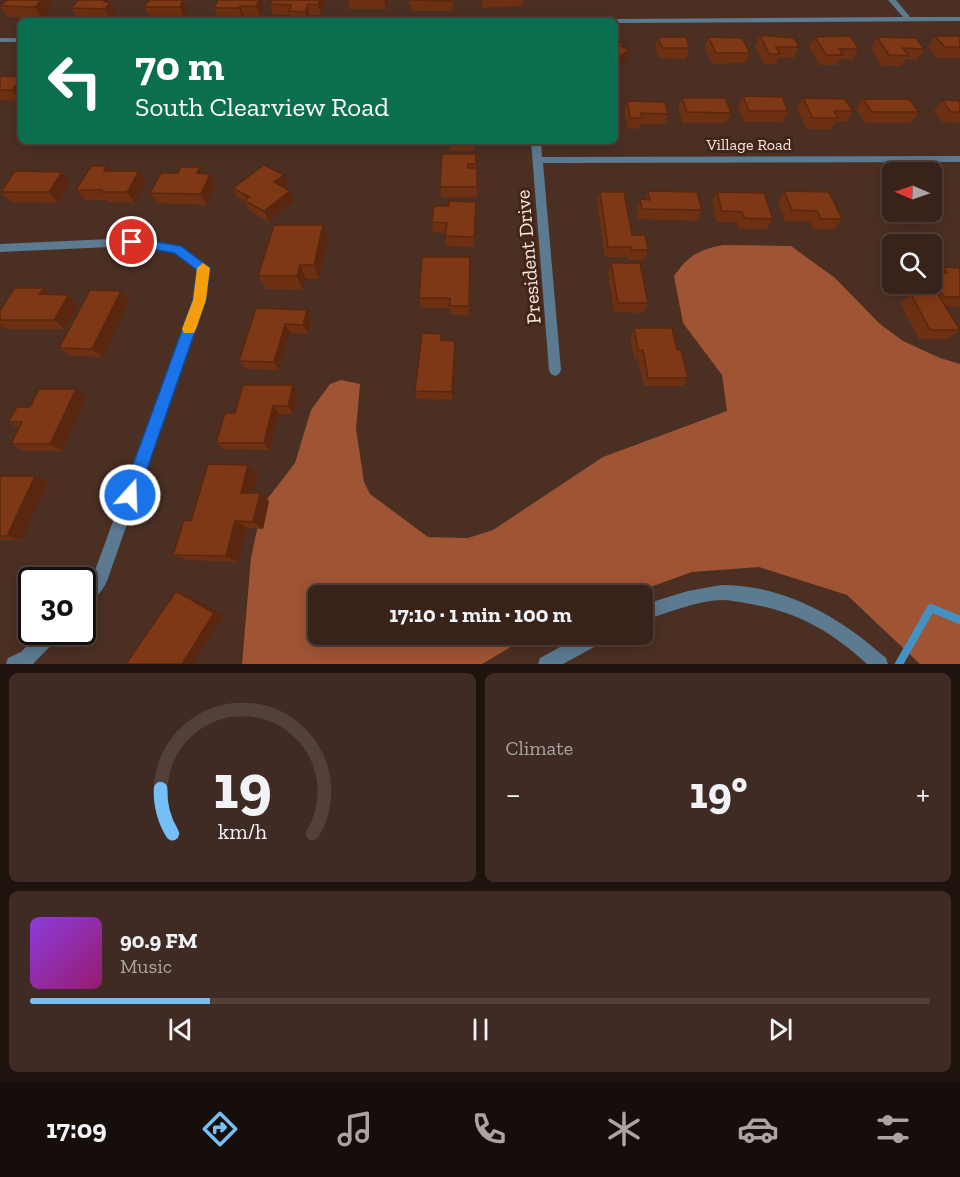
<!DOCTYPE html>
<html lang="en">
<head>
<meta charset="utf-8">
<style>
	body { margin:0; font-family:"Zilla Slab",serif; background:#3f2b23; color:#f1f3f6; height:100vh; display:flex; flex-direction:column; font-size:22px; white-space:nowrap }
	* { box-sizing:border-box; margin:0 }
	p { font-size:20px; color:#aba4a2 }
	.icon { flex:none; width:33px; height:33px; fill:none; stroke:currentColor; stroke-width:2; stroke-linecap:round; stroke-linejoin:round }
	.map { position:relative; height:664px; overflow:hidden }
	.panel { display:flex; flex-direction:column; gap:9px; padding:9px; background:#1f130e; flex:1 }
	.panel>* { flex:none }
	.banner { position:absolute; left:18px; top:18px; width:600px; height:126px; border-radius:9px; box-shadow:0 3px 15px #0003,0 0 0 2px #524039; background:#0b6e4f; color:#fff; overflow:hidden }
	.needle { width:39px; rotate:272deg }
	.fabs { position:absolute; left:882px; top:162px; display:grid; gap:12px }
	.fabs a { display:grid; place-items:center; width:60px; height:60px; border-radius:9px; background:#38231a; box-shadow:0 3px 15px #0003,0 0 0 2px #524039; font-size:30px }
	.speed { position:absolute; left:18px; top:567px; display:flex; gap:12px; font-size:30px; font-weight:700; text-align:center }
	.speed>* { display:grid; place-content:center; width:78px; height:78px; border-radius:50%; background:#38231a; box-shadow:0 3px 15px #0003,0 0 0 2px #524039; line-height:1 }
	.speed .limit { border:3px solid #111; border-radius:9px; background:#fff; color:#111 }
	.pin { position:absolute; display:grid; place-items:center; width:51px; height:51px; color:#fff; margin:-26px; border:3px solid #fff; border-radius:50%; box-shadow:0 2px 6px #0007 }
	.me { position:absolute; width:66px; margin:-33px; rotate:20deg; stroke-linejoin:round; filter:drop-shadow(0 0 4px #0008) }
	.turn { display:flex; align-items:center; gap:21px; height:126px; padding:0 18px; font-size:27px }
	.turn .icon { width:78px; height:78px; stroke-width:2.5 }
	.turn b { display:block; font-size:42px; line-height:51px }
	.big { font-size:45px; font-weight:700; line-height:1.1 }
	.panel .widget { flex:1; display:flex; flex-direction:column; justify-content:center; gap:9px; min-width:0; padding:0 21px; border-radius:9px; background:#3f2b23 }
	.panel .dial { align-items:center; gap:0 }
	.dial svg { height:156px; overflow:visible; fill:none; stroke:#524039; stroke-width:7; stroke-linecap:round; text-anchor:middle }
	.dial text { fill:#f1f3f6; stroke:none }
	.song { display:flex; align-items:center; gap:18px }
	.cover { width:72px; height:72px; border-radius:9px; background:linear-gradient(135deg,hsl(270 70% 55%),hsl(320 70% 35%)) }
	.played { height:6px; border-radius:3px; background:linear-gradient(90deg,#74c0f6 20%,#524039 20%) }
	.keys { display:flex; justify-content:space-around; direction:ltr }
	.heat { display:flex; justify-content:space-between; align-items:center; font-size:33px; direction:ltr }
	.panel .tiles { flex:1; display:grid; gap:9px; grid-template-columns:1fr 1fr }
	.widget:last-child { grid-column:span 2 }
	.trip { position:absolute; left:308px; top:585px; width:345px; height:60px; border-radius:9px; background:#38231a; box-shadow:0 3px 15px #0003,0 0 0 2px #524039; font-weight:700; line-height:60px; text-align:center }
	.tabs { display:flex; height:96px; justify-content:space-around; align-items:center; background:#160e0a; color:#aba4a2 }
	.tabs .icon { width:42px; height:42px }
	.tabs .current { color:#74c0f6 }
	.tabs b { font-size:27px; color:#f1f3f6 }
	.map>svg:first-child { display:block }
	.forest { fill:#9f5433 }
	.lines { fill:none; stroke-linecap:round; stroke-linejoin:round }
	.stream { stroke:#4492c5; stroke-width:8 }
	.street { fill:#5c7a90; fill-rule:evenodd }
	.wall { fill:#6d3012 }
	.shaded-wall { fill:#59270f }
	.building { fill:#7f3815; stroke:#59270f; stroke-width:1.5 }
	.route { fill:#1a73e8; stroke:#114b97; stroke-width:1.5 }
	.slow { fill:#f59e0b }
	.labels { text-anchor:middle; stroke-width:6; stroke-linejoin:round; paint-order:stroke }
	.far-street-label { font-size:16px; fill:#fbe8e0; stroke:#402519 }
	.street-label { font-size:20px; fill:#fbe8e0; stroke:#402519 }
</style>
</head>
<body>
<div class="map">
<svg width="960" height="664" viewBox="0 0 960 664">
	<rect width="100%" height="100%" fill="#4b2f23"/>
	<!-- forest -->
	<path class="forest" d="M723,245L791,246L835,278L880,324L903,341L940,358L960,364V664H920L847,595L759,567L692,572L628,595L318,596V634L531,635L482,664H242L251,558L262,506L295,463L311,410L330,384L341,380L360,384L356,429L364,482L370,494L428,537L468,538L493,530L603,457L727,411L722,375L683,323L674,276C688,256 698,250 723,245Z"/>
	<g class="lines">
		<!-- stream -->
		<path class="stream" d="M899,664L931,608L960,620"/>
		<!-- street -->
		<path class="street" d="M888,0H896L910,17H960V21L615,23V21H608L612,19L903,17Z
			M0,38H21V42H0Z
			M531,141H541L542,157L960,156V162L543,163L561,370L559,374L555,376L551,374L549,370Z
			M132,238L181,246L207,265L209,268L206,300L107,581C103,591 92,603 82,607V587L93,576L194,300L197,270L174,253L132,246L0,252V244Z
			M721,585C785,585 840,617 886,658L888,664H867C830,630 796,611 745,603C738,602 730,600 722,600C695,601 668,613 642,621V605L688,591Z
			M41,632H60L58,638L33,664H6L8,658L21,652Z
			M584,634H609L607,640L563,664H538L540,658Z"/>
	</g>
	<!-- wall -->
	<path class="wall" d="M7,0H48L52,6L42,18L8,17L0,6Z
		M184,0L188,10L184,17H150L144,7Z
		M261,0L264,8L260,16H244L243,19L218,18L214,8Z
		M348,0H388V1L386,9H349Z
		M410,0H454L453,11H411Z
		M482,0H523L522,6L482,8Z
		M326,1L321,15H310L308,21H291L290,15H273L270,4Z
		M110,2L116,13L110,19L77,18L71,8Z
		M760,35L799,47L794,58L779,57L775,64H764L755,46Z
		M935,36H960V58H937L928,47Z
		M658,37L689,48L686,59L659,58L655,47Z
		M708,37L750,53L745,63L712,64L705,48Z
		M815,37L859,49L852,60L840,59L837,65H820L809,47Z
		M877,37L924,49L916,60L906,59L901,66H882L871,48Z
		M615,40L624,47L629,50L626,60L616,67H615Z
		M0,76L21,77L20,101L0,100Z
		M743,96L788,111L782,122H744L738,106Z
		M682,98L731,113L726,123H683L678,108Z
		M803,98L853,111L846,122L836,121L831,129H807L797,109Z
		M863,99L919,112L910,123H865L856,109Z
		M942,100L960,101V123L942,122L934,111Z
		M627,101L668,114L665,124H640L639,129L627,128L624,111Z
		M450,141H474V151H450Z
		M476,154V168H477V197H441L440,187Z
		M200,167L203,173L216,184L207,205L157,203L150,193L178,173Z
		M111,171H139L146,182L135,203L109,202L107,200H85L76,190Z
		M71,182L58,203L11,202L1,192Z
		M288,185L284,188L294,201L269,222L250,211L246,203L238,198L233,188Z
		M648,191L702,210L697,221L638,219L637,210L640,199L645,200Z
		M784,191L842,219L834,229H813L810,221H785L778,202Z
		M600,192L632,235L648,250L644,260H628L627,257H605L597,202Z
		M717,192L773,219L767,229H739L737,222H717L712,202Z
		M476,202L474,247L446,246V233L433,232L432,222L449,206Z
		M323,225L328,240L319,279H306L303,290L266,289L258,276Z
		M470,257L469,315H451L450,308H421L419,298Z
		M611,263L648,303L644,313L614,312L608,273Z
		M944,267L960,268V307L945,306L960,330L947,339H919L900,303L911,294H926L921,284H932V272H938Z
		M44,288L51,295H68L78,304L65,329H6L0,325V311Z
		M121,291L130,300L103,357L70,356L59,348Z
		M256,308L307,310L311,319L308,334L290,333L279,370L246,369L239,361Z
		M634,328L677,350L688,378L683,386H644L638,359H634L630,337Z
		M442,340L455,341L456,350L453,400L417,399L415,391Z
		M298,393L293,414H279L270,450L224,449L216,443L235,413Z
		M87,397L62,451H24L11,444L19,428L8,422L30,407Z
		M248,465L258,474L253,493H260L269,501L263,529L247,528L238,562L187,560L173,555L191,521Z
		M0,476H35L48,482L22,540H0Z"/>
	<!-- shaded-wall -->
	<path class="shaded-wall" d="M42,0H48L52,6L42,18L35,7Z
		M106,0H107L109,3L110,2L116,13L110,19L105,9L104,2Z
		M183,0L188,10L184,17L180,7Z
		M259,0H261L264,8L260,16L256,6Z
		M320,0H326V1L321,15L318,5Z
		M384,0H388L386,9Z
		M308,4L310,15L307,21L305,12Z
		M240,6L244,16L243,19L239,8Z
		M625,44L622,54L629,50L626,60L616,67L621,46Z
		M21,79V99L20,101L12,90Z
		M107,166L115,176L104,171Z
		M200,167L206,178L197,173Z
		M139,171L146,182L135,203L127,192Z
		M62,172L71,182L58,203L49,192Z
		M210,174L216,184L207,205L201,194Z
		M284,175L288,185L278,193L274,182Z
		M290,191L294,201L269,222L264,211Z
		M323,225L328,240L319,279L314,265Z
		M300,265L306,279L303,290L297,276Z
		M44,288L54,297L39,294Z
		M121,291L130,300L103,357L92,349Z
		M68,295L78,304L65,329L54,320Z
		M307,310L311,319L308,334L303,325Z
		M285,324L290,333L279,370L274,362Z
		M455,341L456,350L453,400L452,392Z
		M293,385L298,393L293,414L288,406Z
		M76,389L87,397L62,451L50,444Z
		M273,406L279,414L270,450L264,443Z
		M248,465L258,474L251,501L241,493Z
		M35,476L48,482L22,540L7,536Z
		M260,493L269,501L263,529L253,522Z
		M235,521L247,528L238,562L226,556Z
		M176,591L186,594L224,615L193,664H182Z"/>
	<!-- building -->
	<path class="building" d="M7,0H42L35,7L0,6Z
		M78,0H106L104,2H110L105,9L71,8Z
		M149,0H183L180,7H144Z
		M218,0H259L256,6H240L239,8H214Z
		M272,0H320L318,5L308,4L305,12L289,11L291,5L270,4Z
		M410,0H453V1Z
		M760,35L794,38L799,47H776L780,54H769Z
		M850,36L859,49H839L843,55H826L815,37Z
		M935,36H960V47H945Z
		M658,37H686L689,48H662Z
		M708,37L742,38L750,53H716Z
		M877,37L916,38L924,49L903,48L909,56L889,55Z
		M615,40L625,44L621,46L629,50L618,57L615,55Z
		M0,76L21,77V79L12,90H0Z
		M743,96L782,97L788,111H749Z
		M682,98H725L731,113L687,112Z
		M803,98L845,99L853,111H834L838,118H813Z
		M863,99H909L919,112H872Z
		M942,100L960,101V112H951Z
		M627,101L665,102L668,114L641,113L642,118H630Z
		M442,154H476V164H468V168H477V187H440Z
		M264,165L284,175L274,182L290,191L264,211L245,201L249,197L233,188Z
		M91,166H107L104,171H139L127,192H101L102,190H76Z
		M181,167H200L197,173L210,174L201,194L150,193L161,173H178Z
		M15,171L62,172L49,192H1Z
		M648,191L697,192L702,210L642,209L640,199L650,200Z
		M784,191L829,192L842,219H821L817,211L792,210Z
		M600,192H624L632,235H645L648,250H632L631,247H608Z
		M717,192L764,193L773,219L745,218L742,212L722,211Z
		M449,201L476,202L474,237L445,236L447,223L432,222L434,206H449Z
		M274,225H323L314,265H300L297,276H258Z
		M422,257H470L469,306H450V298H419Z
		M611,263H640L648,303H618Z
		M944,267L960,268V297H944L932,274V272L947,273Z
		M14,288H44L39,294L68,295L54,320H0V311Z
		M90,290L121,291L92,349L59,348Z
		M911,294H938L960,330H930Z
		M256,308L307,310L303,325L285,324L274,362L239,361Z
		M634,328H672L677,350H681L688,378H648L643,350H638Z
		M422,333L441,334V340L455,341L452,392L415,391Z
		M243,385H293L288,406H273L264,443H216L225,413H235Z
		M39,389H76L50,444H11L22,422H8L17,407H30Z
		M208,464L248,465L241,493H260L253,522L235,521L226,556L173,555L184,520L191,521Z
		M0,476H35L7,536H0Z
		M176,591L214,613L182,664H126Z"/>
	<!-- route -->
	<path class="route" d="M132,238L181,246L210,268L206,300L138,495L136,500L130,503L124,500L122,495L193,300L197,270L174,253L128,245V239Z"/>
	<!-- slow -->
	<path class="slow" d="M203,263L210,268L206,300L196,329L194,333H184L182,329L193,300L197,268Z"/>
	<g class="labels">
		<!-- far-street labels -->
		<g class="far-street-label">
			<text x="749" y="150">Village Road</text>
		</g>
		<!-- street labels -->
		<g class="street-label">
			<text transform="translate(528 257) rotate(-95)" y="7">President Drive</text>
		</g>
	</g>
</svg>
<div class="fabs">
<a><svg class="needle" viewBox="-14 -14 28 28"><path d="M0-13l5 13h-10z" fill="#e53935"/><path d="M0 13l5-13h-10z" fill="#aba4a2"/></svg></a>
<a><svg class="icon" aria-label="search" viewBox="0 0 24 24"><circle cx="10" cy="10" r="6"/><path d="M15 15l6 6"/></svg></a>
</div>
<div class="speed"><div class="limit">30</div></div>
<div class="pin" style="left:132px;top:242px;background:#d93025"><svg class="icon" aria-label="arrive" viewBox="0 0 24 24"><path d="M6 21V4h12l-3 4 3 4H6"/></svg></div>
<svg class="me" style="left:130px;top:495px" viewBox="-20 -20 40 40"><circle r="17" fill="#1a73e8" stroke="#fff" stroke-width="3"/><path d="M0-11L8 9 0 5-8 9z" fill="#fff"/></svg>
<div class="trip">17:10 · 1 min · 100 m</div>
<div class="banner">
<div class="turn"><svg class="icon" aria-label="left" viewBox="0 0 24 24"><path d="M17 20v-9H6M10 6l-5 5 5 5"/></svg><div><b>70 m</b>South Clearview Road</div></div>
</div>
</div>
<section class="panel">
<div class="tiles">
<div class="widget dial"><svg viewBox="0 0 100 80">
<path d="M14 69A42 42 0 1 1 86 69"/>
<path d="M14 69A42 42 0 0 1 8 46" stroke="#74c0f6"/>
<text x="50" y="56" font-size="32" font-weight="700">19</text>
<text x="50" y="72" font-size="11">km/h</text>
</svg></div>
<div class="widget"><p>Climate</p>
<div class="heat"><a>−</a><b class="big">19°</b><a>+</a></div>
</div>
<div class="widget">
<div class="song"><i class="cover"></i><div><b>90.9 FM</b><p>Music</p></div></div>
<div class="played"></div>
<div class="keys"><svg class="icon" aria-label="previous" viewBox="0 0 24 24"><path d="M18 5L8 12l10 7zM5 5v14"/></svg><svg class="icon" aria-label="pause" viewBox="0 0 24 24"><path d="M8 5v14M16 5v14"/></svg><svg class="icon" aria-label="next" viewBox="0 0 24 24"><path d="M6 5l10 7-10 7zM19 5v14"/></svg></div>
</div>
</div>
</section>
<nav class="tabs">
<b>17:09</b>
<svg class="icon current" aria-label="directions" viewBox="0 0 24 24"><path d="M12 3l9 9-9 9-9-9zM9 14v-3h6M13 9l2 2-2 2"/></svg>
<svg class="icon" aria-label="music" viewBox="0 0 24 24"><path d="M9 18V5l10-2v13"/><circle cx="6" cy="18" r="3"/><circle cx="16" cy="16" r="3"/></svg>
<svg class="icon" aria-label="phone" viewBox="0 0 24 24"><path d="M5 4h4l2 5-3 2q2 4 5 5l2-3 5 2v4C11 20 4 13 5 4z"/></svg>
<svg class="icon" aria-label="climate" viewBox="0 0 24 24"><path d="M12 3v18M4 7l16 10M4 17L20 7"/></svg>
<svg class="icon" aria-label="car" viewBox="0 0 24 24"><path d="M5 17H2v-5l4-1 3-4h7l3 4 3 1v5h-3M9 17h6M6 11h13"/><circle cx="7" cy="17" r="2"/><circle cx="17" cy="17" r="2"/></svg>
<svg class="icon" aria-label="filters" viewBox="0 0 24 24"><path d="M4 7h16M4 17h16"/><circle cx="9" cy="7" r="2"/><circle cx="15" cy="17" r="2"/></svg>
</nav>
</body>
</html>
